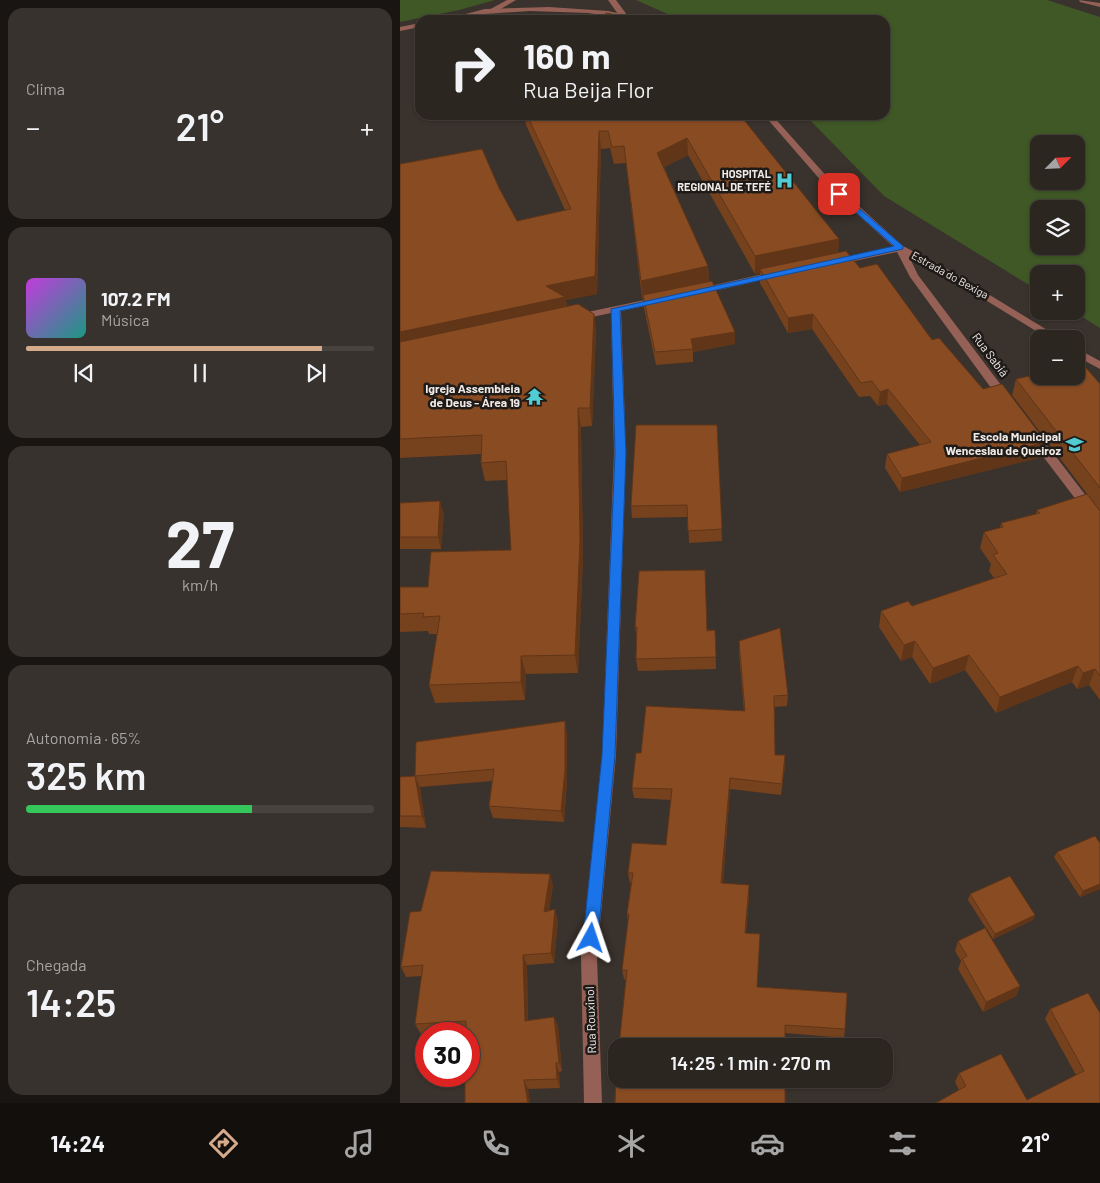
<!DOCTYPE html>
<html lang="pt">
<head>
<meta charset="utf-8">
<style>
	body { margin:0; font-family:Barlow,sans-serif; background:#38322e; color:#f1f3f6; height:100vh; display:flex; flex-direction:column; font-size:19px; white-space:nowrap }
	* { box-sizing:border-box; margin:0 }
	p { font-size:16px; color:#a6a5a5 }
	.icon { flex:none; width:28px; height:28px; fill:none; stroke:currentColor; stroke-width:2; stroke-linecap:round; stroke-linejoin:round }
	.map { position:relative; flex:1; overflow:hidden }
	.drawer { display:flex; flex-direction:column; gap:8px; padding:8px; background:#181512; width:400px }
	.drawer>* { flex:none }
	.top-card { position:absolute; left:15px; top:15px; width:475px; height:105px; border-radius:15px; box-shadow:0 1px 4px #0004,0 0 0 1px #48433f; background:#2c2621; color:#f1f3f6; overflow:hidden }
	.needle { width:32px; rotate:66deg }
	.fabs { position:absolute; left:630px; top:135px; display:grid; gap:10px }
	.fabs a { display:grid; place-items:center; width:55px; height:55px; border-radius:10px; background:#2c2621; box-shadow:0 1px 4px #0004,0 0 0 1px #48433f; font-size:25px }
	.speed { position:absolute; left:15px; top:1022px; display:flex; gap:10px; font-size:25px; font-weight:700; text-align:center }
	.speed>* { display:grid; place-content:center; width:65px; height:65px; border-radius:50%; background:#2c2621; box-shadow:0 1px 4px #0004,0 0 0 1px #48433f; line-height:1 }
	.speed .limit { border:8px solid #d22; background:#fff; color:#111 }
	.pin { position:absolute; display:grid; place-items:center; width:42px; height:42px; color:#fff; margin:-21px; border-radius:10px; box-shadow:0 2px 8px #0006 }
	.me { position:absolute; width:55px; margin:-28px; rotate:5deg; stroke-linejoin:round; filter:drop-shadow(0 0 4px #0008) }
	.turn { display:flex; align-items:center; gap:18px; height:105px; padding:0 25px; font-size:22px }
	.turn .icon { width:65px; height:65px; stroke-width:2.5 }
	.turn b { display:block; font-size:35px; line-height:42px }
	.big { font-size:38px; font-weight:600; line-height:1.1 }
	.drawer .card { flex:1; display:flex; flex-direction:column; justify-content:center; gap:8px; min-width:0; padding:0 18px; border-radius:15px; background:#38322e }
	.drawer .dial { align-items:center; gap:0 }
	.dial b { font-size:65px; line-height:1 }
	.song { display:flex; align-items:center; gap:15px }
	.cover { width:60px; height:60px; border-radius:8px; background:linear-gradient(135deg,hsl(290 70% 55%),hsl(170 70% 35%)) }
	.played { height:5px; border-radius:2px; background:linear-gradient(90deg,#d6ab8b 85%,#48433f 85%) }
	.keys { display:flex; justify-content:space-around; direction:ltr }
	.heat { display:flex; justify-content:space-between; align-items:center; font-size:28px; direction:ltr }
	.charge { height:8px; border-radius:4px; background:linear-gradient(90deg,#34c759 65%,#48433f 0) }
	.trip { position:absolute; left:208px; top:1038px; width:285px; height:50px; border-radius:15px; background:#2c2621; box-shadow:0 1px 4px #0004,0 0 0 1px #48433f; font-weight:600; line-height:50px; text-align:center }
	.tabs { display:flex; height:80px; justify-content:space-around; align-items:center; background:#120f0d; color:#a6a5a5 }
	.tabs .icon { width:35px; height:35px }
	.tabs .selected { color:#d6ab8b }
	.tabs b { font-size:22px; color:#f1f3f6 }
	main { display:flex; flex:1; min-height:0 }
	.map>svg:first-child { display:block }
	.green { fill:#3f5826; fill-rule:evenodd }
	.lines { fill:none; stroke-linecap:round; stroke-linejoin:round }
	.minor { fill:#956055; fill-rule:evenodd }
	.tertiary { fill:#956055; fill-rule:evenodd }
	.wall { fill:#76411d }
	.shaded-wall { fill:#603518 }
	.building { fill:#894c22; stroke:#603518 }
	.route { fill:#1a73e8; stroke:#114b97 }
	.labels { text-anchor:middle; stroke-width:5; stroke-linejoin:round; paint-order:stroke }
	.far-poi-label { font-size:11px; font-weight:bold; fill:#f0eae7; stroke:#1e1a18; text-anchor:end }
	.far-street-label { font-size:11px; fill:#f0eae7; stroke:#1e1a18 }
	.street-label { font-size:12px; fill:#f0eae7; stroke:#1e1a18 }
	.poi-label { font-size:12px; font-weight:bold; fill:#f0eae7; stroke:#1e1a18; text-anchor:end }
</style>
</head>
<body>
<main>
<section class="drawer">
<div class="card"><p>Clima</p>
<div class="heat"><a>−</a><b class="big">21°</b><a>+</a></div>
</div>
<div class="card">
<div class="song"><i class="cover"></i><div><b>107.2 FM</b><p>Música</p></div></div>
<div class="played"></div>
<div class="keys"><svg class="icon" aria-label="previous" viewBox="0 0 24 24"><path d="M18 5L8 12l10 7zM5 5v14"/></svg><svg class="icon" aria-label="pause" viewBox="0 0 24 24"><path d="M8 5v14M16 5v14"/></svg><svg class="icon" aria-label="next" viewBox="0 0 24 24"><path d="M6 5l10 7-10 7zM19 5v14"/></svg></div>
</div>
<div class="card dial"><b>27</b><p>km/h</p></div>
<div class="card"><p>Autonomia · 65%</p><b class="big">325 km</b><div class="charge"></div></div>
<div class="card"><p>Chegada</p><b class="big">14:25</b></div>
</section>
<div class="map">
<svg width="700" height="1103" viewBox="0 0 700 1103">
	<rect width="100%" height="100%" fill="#3a322c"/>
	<!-- green -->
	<path class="green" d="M0,0H95L59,10L0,22Z
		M236,0H647L700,17V328L673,311H676V274H639V291L484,196L405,115H485V20H281ZM639,144H676V181H639ZM639,209H676V246H639Z"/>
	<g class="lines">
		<!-- minor -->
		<path class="minor" d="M107,0H116L94,13L87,11Z
			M208,0H216L227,15L226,17H220Z
			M679,0L700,3V7L680,2Z
			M500,245L505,248L518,275L610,397L612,400L610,403H602L510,277L497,252L435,265L430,262L435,259Z
			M376,271L379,272V276L301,294L296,291L297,289Z
			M259,297L264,300L263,302L221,311L226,453L216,755L197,956L202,1103H184L181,956L202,755L214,453L211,313L178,320L173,317L178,314Z
			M633,431L637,432L700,514V527L696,526L629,438L627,435L629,432Z"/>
		<!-- tertiary -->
		<path class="tertiary" d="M149,7L208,11L250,20H235L188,13L130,11L85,14L56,20H42L85,9Z
			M20,23V27L0,31V27Z
			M364,115H372L429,179L503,246L549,270L662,339H649L543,274L497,250L423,183Z
			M676,348L700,361V369L676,356Z"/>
	</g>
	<!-- wall -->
	<path class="wall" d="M125,115H321L439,239L438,252L460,268L583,389L646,442L642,457L500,492L485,468L487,454L520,445L487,404L478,406L470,396L459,397L412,329L388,333L360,283V273L355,274L288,155L264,167L308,266L309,282L335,344L293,352V362L256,365L244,308L243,298L242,299L226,163L214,164L210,148L201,149L197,294L166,300L167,307L194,314L196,332L192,426L181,427L183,558L178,673L126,674L125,700L35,703L29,685L37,634H29L28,631L0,632V587H28L111,550L107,480L85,481L81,463V454L0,458V164L99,188L117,221L165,210L126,125Z
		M616,379L700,384V700L689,685L677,689L672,682L596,713L565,670L530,684L512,657L501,661L479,627L481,611L512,606L594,578L589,571L591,564L580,548L584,532L600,528L601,523L636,514L637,510L700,511L612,395Z
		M317,425L322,541L289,543L288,517L232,518L231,506Z
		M0,503L44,514L41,549H0Z
		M235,627L315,630L316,669L238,671L236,659L237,639Z
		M339,641L388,695L387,706L374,707L375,755L385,766L381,795L330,789L323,883L349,895L346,933L357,987L445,1029L444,1038L385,1033L224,979L222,970L228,923L227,914L231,883H230L228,873L266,845L271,800L234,798L232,788L241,753L344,711L339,653Z
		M167,733V782L164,822L93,818L89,806L92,781L20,787L26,828L0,827V777L15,776Z
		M657,852L700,889L680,897L654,857Z
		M153,885L149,911L158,920L154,963L127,965L128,1020L154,1017L158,1026L162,1071L159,1072L160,1088L128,1089L130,1103H65L66,1031L21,1034L15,1024L22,976L6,977L1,967L21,911Z
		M570,894L635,915L633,920L593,939L568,900Z
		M558,941L620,986L616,996L583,1012L558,969L561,961L555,951Z
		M650,1009L700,1013V1103H536L559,1090L555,1082L559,1073L627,1100L676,1075L645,1019Z"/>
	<!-- shaded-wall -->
	<path class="shaded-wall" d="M199,131L201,149L197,294L166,300L168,315L0,352V332L146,286Z
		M287,138L288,155L258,170L257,153Z
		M439,239L438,256L360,269V273L355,274V256Z
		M308,266L309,284L243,295V298L242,299L241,281Z
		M194,314L196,332L192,426L190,408Z
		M413,314L412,329L388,333V318Z
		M335,332V344L293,352L291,339Z
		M488,389L487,404L478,406L480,392Z
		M178,408L181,427L183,558L178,673L175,655Z
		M646,442L642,457L500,492L502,478Z
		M40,501L44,514L41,549L38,537Z
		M515,641L512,657L501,661L504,645Z
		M569,655L565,670L530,684L533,668Z
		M121,656L126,674L125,700L121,682Z
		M678,666L672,682L596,713L600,697Z
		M695,669L689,685L677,689L683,673Z
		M165,721L167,733V782L164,822L161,811Z
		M385,755V766L381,795L382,784Z
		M15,776L20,787L26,828L22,816Z
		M330,778V789L322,893L321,883Z
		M150,874L153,885L147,922L144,912Z
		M700,884V889L680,897L683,891Z
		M349,885V895L345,943V933Z
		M155,909L158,920L154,963L151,953Z
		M635,915L633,920L593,939L595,934Z
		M123,955L127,965L128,1030L125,1021Z
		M620,986L616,996L583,1012L586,1002Z
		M154,1017L158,1026L162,1071L159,1062Z
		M156,1063L159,1072L160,1088L157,1079Z
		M124,1080L128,1089L130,1103H128Z"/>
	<!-- building -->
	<path class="building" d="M206,13L244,20H200Z
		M127,115H321L323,117L340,115L439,239L355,256L287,138L257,153L308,266L241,281L224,146L212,147L208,131H199L195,276L146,286L165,297L0,332V164L82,149L99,188L117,221L171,209Z
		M446,251L460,268L477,264L532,340L539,338L583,389L602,384L646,442L502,478L487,454L531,442L488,389L480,392L472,381L461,383L413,314L388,318L360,269Z
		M312,281L335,332L291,339L293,349L255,352L243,295Z
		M178,304L194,314L190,408H178L180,540L175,655L121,656V682L29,685L40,616L23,617L24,613L0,614V587H28L31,552L111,550L106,461L81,463L82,435L0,439V342Z
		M682,363L700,384V488L616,379L639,374V376H676V365Z
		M236,425H317L322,529L288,531L287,505L231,506Z
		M687,494L700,511V676L695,669L683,673L678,666L600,697L569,655L533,668L515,641L504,645L481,611L508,601L512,606L607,574L593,555L598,553L584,532L603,527L601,523L640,513L637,510Z
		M40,501L38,537H0V503Z
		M305,570L307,631L315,630L316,657L236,659L237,627H235L239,571Z
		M380,628L388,695L374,696L375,755H385L382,784L330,778L321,883L349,885L345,933L360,934L357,987L447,993L445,1029L385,1025V1046H219L227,970H222L229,914H227L233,873H228L232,843L266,845L272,789L232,788L236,753H241L246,706L345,711L339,641Z
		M165,721V770L161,811L89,806L94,769L15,776L16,742Z
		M15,776L22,816H0V777Z
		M695,836L700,843V884L683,891L657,852Z
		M31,871L150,874L144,912L155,909L151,953L123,955L125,1021L154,1017L159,1062L156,1063L157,1079L124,1080L128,1103H65V1076H69V1034H66V1021L15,1024L23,965L1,967L10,912L21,911Z
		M610,876L635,915L595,934L570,894Z
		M585,928L620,986L586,1002L562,959L567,956L558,941Z
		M688,993L700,1013V1103H536L566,1086L559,1073L601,1054L627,1100L684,1071L650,1009Z
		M216,1075V1079H385V1103H215Z"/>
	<!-- route -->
	<path class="route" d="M439,191L503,246V249L220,311L226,453L215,755L198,938L196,943L191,945L185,943L183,938L202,755L215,453L211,309L494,246L436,195L435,194Z"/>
	<!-- icons -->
	<defs>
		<symbol id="hospital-bare" viewBox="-9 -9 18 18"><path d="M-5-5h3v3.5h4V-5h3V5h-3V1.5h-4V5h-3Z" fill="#51ccd3" stroke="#1e1a18" stroke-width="2.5" paint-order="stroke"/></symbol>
		<symbol id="temple-bare" viewBox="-9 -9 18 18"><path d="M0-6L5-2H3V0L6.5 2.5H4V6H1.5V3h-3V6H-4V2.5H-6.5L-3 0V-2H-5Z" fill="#51ccd3" stroke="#1e1a18" stroke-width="2.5" paint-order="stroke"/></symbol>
		<symbol id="school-bare" viewBox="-9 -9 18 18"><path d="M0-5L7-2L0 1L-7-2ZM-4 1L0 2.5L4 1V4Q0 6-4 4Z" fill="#51ccd3" stroke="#1e1a18" stroke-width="2.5" paint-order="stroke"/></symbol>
	</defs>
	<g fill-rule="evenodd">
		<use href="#hospital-bare" x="372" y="168" width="25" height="25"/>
		<use href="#temple-bare" x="122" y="384" width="25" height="25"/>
		<use href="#school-bare" x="662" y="432" width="25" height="25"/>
	</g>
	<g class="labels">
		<!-- far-poi labels -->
		<g class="far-poi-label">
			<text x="371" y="178">HOSPITAL<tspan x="371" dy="13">REGIONAL DE TEFÉ</tspan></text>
		</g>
		<!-- far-street labels -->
		<g class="far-street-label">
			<text transform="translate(550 275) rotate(29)" y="4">Estrada do Bexiga</text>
		</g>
		<!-- street labels -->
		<g class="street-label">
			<text transform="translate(590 355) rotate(53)" y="4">Rua Sabiá</text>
			<text transform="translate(191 1020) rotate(-92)" y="4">Rua Rouxinol</text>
		</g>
		<!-- poi labels -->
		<g class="poi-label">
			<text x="120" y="393">Igreja Assembleia<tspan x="120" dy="14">de Deus - Área 19</tspan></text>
			<text x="661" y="441">Escola Municipal<tspan x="661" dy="14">Wenceslau de Queiroz</tspan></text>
		</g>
	</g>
</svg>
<div class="fabs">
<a><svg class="needle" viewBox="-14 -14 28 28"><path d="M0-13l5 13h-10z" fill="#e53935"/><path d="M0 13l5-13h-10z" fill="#a6a5a5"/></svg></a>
<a><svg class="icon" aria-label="layers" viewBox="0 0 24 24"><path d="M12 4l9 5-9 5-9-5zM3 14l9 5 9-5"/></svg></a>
<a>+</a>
<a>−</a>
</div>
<div class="speed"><div class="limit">30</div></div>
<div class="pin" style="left:439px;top:194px;background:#d93025"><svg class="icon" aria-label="arrive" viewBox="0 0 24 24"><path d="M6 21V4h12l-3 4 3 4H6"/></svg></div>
<svg class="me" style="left:191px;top:938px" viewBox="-20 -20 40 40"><path d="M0-17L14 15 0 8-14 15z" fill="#1a73e8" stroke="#fff" stroke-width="4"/></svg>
<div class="trip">14:25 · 1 min · 270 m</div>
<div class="top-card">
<div class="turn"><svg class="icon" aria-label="right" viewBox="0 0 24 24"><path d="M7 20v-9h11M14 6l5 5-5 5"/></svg><div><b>160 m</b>Rua Beija Flor</div></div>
</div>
</div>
</main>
<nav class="tabs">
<b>14:24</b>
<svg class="icon selected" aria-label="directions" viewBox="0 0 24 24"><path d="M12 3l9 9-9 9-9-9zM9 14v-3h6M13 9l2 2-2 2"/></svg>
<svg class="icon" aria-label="music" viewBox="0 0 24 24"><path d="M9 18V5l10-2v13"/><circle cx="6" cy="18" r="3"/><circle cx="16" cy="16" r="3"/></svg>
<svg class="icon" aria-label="phone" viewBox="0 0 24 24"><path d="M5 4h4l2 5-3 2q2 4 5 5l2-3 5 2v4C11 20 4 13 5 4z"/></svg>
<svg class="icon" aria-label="climate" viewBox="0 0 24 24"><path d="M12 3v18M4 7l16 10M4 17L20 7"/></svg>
<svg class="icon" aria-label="car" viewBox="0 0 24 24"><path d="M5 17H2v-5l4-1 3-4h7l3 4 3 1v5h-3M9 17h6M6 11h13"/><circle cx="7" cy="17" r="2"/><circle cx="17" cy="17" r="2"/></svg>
<svg class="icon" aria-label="filters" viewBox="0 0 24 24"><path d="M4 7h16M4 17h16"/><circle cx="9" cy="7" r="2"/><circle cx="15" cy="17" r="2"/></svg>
<b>21°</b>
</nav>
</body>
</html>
